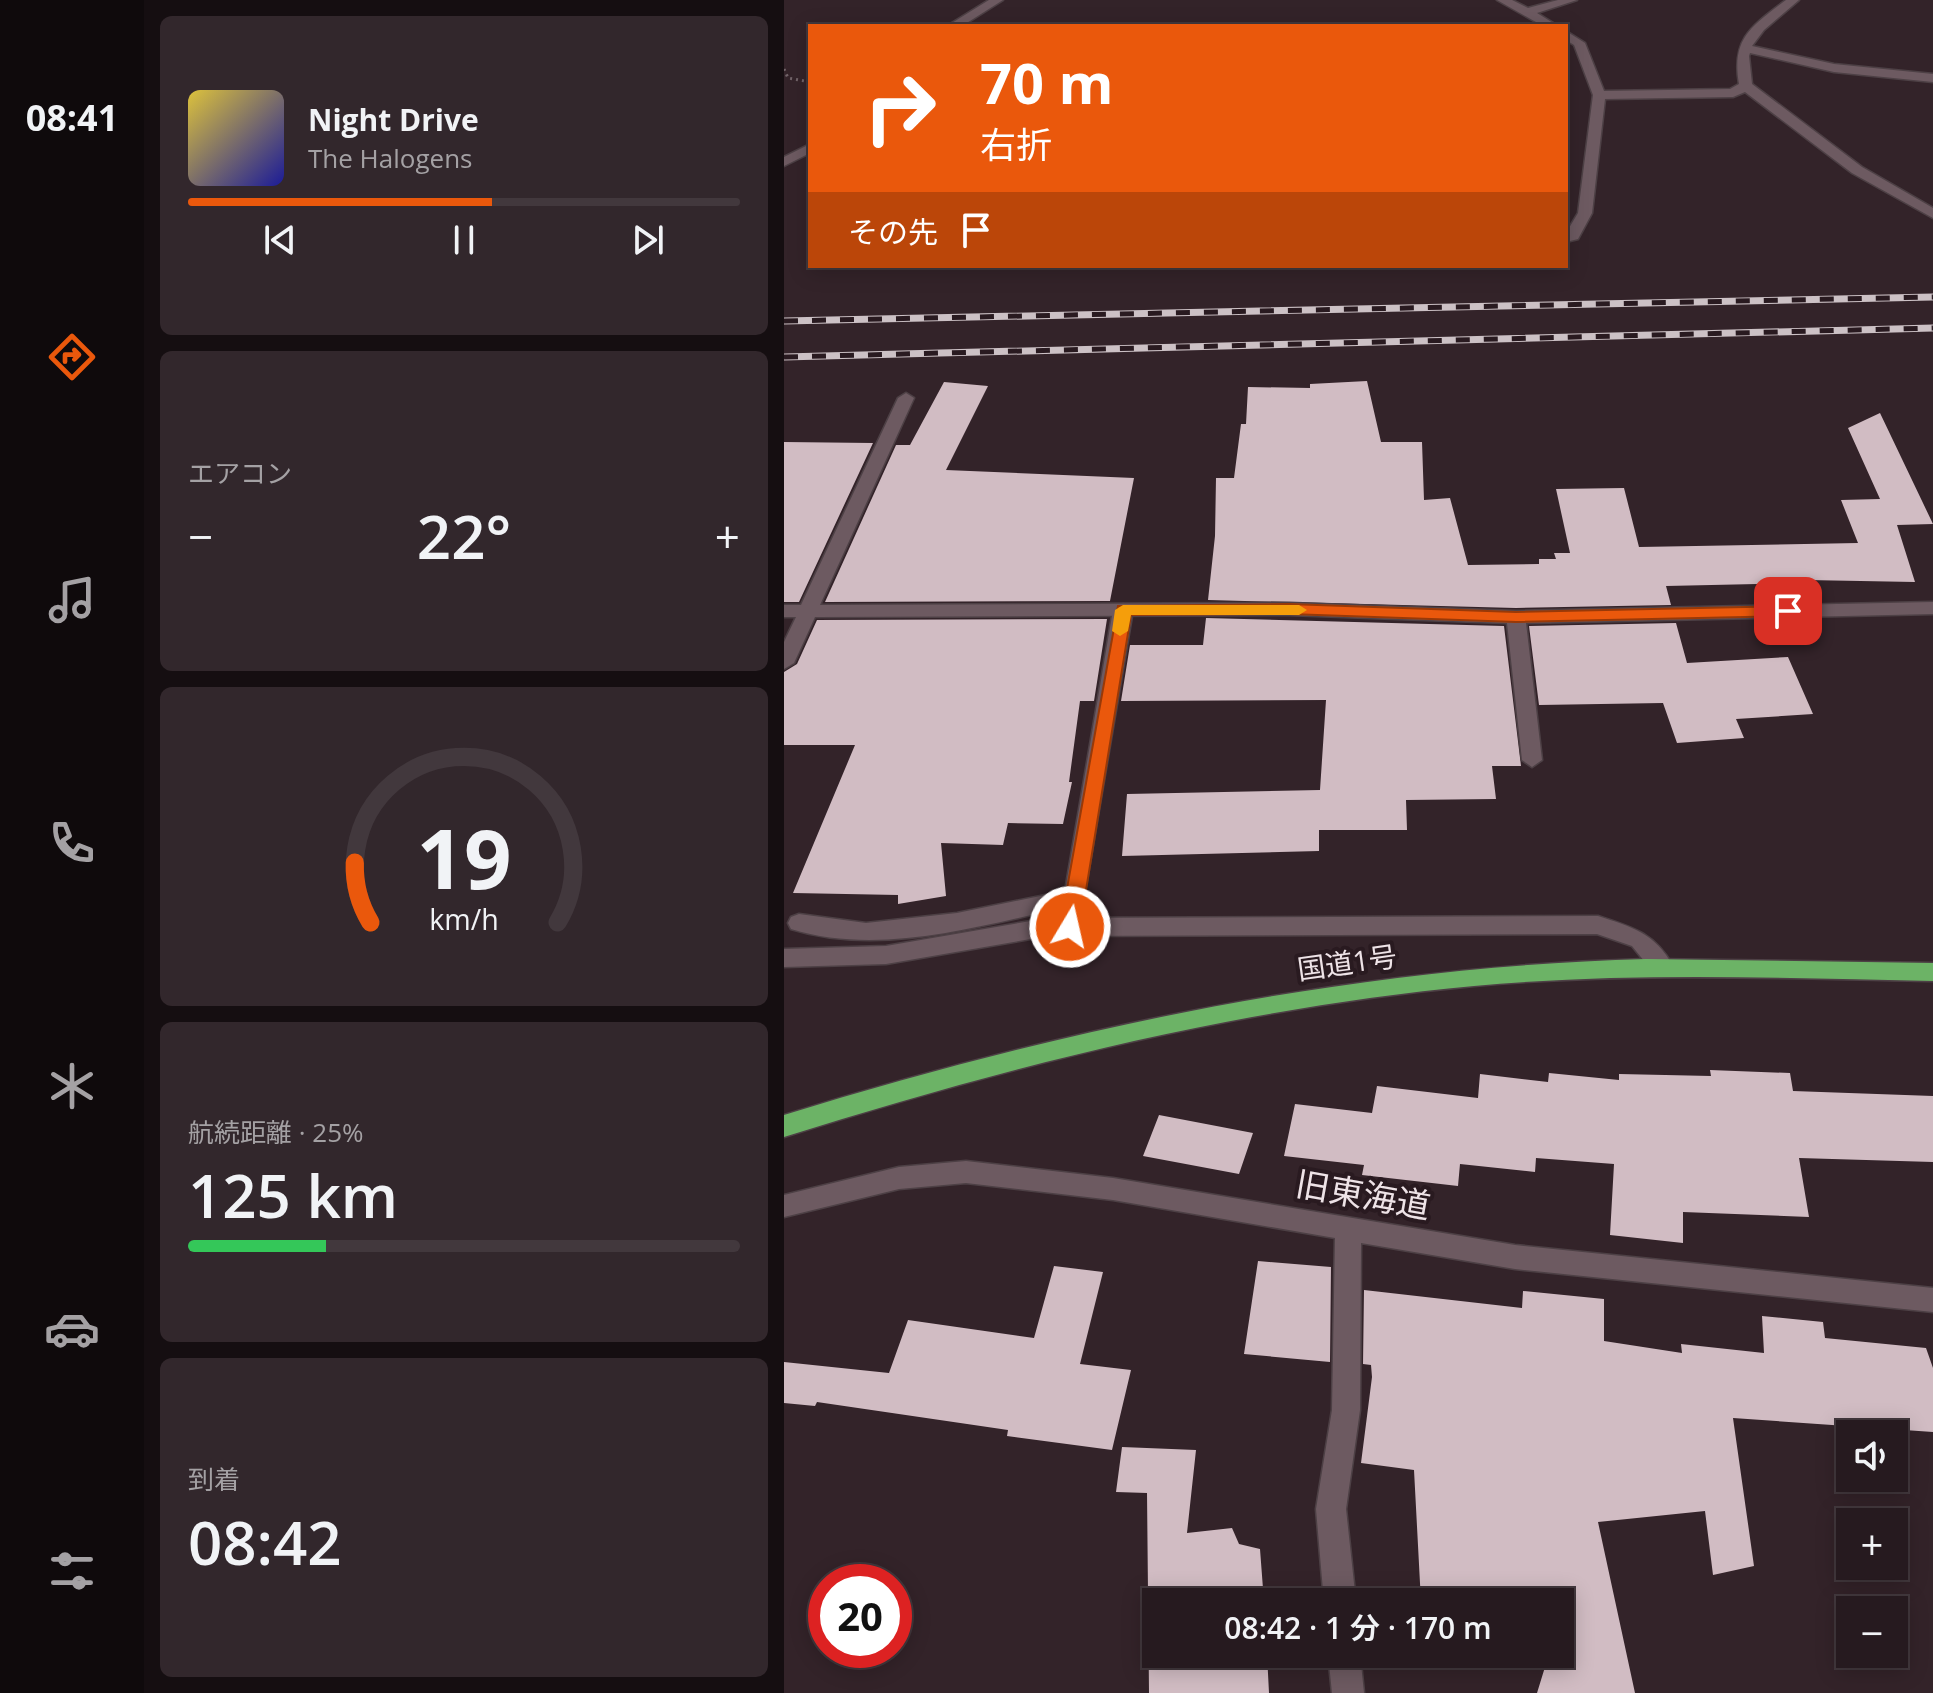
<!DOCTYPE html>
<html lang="ja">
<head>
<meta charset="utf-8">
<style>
	body { margin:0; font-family:"Open Sans","Noto Sans JP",sans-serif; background:#32272c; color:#f1f3f6; height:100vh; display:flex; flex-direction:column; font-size:30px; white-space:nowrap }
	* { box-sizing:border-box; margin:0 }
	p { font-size:26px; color:#a4a1a4 }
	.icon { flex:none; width:44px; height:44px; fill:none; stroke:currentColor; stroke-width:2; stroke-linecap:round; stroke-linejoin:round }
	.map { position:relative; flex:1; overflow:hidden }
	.side { display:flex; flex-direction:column; gap:16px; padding:16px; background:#150e11; width:640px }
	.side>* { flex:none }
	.guide { position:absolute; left:24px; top:24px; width:760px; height:244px; border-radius:0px; box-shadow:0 4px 20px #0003,0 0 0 2px #42383d; background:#ea580c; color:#fff; overflow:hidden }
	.controls { position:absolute; left:1052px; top:1420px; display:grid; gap:16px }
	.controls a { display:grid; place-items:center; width:72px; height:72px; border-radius:0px; background:#261a1f; box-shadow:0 4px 20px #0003,0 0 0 2px #42383d; font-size:40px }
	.speed { position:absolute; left:24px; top:1564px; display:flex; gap:16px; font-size:40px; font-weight:700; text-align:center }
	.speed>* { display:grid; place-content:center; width:104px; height:104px; border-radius:50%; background:#261a1f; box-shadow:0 4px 20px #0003,0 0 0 2px #42383d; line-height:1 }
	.speed .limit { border:12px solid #d22; background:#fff; color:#111 }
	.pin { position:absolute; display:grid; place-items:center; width:68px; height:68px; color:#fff; margin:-34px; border-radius:16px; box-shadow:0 4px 12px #0006 }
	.me { position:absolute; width:88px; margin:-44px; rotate:9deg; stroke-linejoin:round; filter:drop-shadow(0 0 6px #0008) }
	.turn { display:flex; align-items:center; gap:28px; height:168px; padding:0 40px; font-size:36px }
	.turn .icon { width:104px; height:104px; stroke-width:2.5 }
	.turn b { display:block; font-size:56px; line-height:68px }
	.then { display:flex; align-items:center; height:76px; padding:0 40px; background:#0003; gap:16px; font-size:30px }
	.big { font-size:60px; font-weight:600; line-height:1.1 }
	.side .widget { flex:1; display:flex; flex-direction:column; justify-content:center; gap:12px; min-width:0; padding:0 28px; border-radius:12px; background:#32272c }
	.side .dial { align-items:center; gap:0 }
	.dial svg { height:208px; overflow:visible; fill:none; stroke:#42383d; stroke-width:7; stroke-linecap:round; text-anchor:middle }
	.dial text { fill:#f1f3f6; stroke:none }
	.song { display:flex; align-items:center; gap:24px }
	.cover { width:96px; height:96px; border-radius:12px; background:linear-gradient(135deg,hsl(50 70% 55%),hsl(240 70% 35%)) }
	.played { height:8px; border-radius:4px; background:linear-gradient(90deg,#ea580c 55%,#42383d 55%) }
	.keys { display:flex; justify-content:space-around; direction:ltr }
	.heat { display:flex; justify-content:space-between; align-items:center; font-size:44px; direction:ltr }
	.charge { height:12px; border-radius:6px; background:linear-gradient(90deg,#34c759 25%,#42383d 0) }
	.trip { position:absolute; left:358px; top:1588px; width:432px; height:80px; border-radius:0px; background:#261a1f; box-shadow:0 4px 20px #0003,0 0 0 2px #42383d; font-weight:600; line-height:80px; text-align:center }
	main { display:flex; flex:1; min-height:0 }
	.menu { display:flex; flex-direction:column; width:144px; justify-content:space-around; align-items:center; background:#0f0a0c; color:#a4a1a4 }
	.menu .icon { width:56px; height:56px }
	.menu .active { color:#ea580c }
	.menu b { font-size:36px; color:#f1f3f6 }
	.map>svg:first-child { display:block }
	.building { fill:#d1bcc3 }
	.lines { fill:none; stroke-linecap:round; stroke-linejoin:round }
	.service-casing { stroke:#4d4045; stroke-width:3 }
	.minor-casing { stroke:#4d4045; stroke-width:3 }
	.trunk-casing { stroke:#4d4045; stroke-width:3 }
	.path { stroke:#726469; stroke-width:3; stroke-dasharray:2 4; stroke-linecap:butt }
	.service { fill:#6d5a61; fill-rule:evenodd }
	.minor { fill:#6d5a61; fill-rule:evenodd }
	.trunk { fill:#6cb366; fill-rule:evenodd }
	.rail-casing { stroke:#ccc1c5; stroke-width:7 }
	.rail { stroke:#291a20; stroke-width:5; stroke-dasharray:14; stroke-linecap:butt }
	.route { fill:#ea580c; stroke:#983908; stroke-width:2 }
	.slow { fill:#f59e0b }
	.labels { text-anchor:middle; stroke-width:8; stroke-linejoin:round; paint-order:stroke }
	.street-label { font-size:28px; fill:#eee3e7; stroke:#291a20 }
	.near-street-label { font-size:34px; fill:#eee3e7; stroke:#291a20 }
</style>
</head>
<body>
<main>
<nav class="menu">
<b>08:41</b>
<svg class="icon active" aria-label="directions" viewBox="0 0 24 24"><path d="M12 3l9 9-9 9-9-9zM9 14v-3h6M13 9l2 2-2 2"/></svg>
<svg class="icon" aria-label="music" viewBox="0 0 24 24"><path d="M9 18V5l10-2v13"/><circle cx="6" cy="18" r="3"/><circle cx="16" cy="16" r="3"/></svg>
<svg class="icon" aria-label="phone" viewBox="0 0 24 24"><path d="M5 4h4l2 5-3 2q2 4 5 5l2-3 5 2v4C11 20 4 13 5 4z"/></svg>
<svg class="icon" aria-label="climate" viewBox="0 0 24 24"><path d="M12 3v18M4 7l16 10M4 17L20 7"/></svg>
<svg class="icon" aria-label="car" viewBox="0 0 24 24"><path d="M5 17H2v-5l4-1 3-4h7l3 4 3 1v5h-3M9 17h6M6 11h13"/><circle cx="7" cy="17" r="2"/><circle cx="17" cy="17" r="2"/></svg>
<svg class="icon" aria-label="filters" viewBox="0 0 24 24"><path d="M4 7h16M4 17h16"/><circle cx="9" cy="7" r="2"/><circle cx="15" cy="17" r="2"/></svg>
</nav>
<section class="side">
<div class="widget">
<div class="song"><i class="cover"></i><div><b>Night Drive</b><p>The Halogens</p></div></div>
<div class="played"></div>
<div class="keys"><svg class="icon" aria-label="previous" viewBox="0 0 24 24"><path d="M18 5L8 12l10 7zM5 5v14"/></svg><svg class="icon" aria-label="pause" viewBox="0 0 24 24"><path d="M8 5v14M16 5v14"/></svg><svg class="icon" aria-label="next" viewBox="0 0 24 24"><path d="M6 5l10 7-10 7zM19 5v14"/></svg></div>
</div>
<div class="widget"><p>エアコン</p>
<div class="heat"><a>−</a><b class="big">22°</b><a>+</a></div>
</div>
<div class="widget dial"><svg viewBox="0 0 100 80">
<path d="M14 69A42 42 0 1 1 86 69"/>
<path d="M14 69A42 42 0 0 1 8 46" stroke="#ea580c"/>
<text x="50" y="56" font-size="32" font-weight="700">19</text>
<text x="50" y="72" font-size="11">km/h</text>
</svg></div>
<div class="widget"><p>航続距離 · 25%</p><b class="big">125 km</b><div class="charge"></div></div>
<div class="widget"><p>到着</p><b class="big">08:42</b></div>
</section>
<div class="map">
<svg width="1149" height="1693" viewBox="0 0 1149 1693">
	<rect width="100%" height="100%" fill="#332329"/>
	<!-- building -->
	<path class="building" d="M583,381L597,442H638L640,500L666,498L684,565L755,564V559H772L770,553H786L772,489L840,488L855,547L1074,543L1057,500L1096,499L1064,428L1096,413L1149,524L1113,525L1131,582L1022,580L1023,583L882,586L887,605L732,608L424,600L431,536L432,478H450L457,424H462L464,387L526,388V384Z
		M160,382L204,386L162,470L350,478L326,601L41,602L112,445H126Z
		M0,442L89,443L15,602H0Z
		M422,618L720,626L737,766H708L712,799L622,800L623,830H535V851L338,856L343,794L536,790L542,700L337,701L346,645H419Z
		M323,619L310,701H296L285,782H288L279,824L224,823L219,845L157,843L162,896L114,904V895L9,893L71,745H0V672L13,664L33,620Z
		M892,623L903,663L1004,657L1029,714L952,719L960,738L893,743L879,703L755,705L745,626Z
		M926,1070L1006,1073L1009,1091L1149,1096V1162L1015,1158L1025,1217L899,1212V1243L826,1235L830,1164L752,1158L751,1172L676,1164L674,1186L578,1175L580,1165L500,1156L511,1104L588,1113L593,1086L694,1098L696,1074L764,1082L765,1073L835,1080V1074L927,1076Z
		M375,1115L469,1133L455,1174L359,1156Z
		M474,1261L547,1267L546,1362L460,1354Z
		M270,1266L319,1272L296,1364L347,1370L328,1450L223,1436L224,1430L33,1402L31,1406L0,1403V1362L105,1373L124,1320L250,1338Z
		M580,1290L738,1308L739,1291L820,1299V1341L898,1353L897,1344L980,1353L978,1316L1039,1322L1041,1338L1142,1348L1149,1368V1432L949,1418L970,1566L929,1575L921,1511L814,1522L851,1693H753L765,1654H776V1616L780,1602H637L630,1470L577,1463L588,1377L587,1365L579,1364Z
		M338,1447L412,1450L403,1533L448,1528L455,1544L476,1549L480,1602H372V1654H483L485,1693H365L363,1493L332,1492Z"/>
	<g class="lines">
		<defs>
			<path id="service" d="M339,604L349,610L294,933H278L275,927L278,908C192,927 94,956 7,929L4,923L7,917L15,914L82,923L173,913L281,891L329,610Z"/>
			<path id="minor" d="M205,0H219L178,26H163Z
				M713,0H728L744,8L774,0H793L753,13L774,26H759Z
				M1002,0H1015L980,30L968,46L1050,64L1149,74V82L1050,72L966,53L965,56L968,84L1078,167L1149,208V218L1068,173L961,92L949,97L821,99L808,213L794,239L782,242V233L794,213L809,95L790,45L782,40V31L801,43L820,91L946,89L955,84C947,38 968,26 1002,0Z
				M26,144V153L0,166V157Z
				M122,393L130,398L36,605L505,603L732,611L1149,602V614L742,623L758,760L748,767L738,760L723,623L505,615L31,617L10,663L0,669V642L12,617H0V605H17L114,398Z
				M814,916C848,927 871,933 889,966L885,972H869L848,946L813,934L264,936L102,964L0,967V949L102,946L264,918Z
				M182,1161L329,1178L731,1245L1149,1288V1312L731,1269L577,1243L576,1410L562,1509L572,1602H540L532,1509L548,1410L551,1238L329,1200L182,1183L115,1189L0,1217V1195L115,1167Z
				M544,1654H576L580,1693H548Z"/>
			<path id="trunk" d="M862,959L1149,963V981C996,978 842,972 690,986C454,1008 225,1066 0,1137V1115C282,1028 566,967 862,959Z"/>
		</defs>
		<!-- service casing -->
		<use href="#service" class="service-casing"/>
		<!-- minor casing -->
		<use href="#minor" class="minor-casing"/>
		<!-- trunk casing -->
		<use href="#trunk" class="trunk-casing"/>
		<!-- path -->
		<path class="path" d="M0,69L4,78L26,82"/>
		<!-- service -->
		<use href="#service" class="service"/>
		<!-- minor -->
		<use href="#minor" class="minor"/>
		<!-- trunk -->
		<use href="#trunk" class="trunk"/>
		<defs>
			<path id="rail" d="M0,321L1149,297
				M0,357L1149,328"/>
		</defs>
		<!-- rail casing -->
		<use href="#rail" class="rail-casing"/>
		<!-- rail -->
		<use href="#rail" class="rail"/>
	</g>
	<!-- route -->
	<path class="route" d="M505,604L732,612L1004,606L1012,611L1004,616L732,622L505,614L347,615L296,927L286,934L279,932L276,927L334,606Z"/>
	<!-- slow -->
	<path class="slow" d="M339,605H515L523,610L515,615H347L344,631L336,636L328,631L331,610Z"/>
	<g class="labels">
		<!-- street labels -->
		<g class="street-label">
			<text transform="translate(563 963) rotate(-8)" y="10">国道1号</text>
		</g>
		<!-- near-street labels -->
		<g class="near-street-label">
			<text transform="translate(579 1195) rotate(10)" y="12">旧東海道</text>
		</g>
	</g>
</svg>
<div class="controls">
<a><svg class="icon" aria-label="sound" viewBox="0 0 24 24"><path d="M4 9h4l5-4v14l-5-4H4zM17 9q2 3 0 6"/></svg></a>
<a>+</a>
<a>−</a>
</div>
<div class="speed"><div class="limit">20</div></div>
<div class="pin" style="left:1004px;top:611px;background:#d93025"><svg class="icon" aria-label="arrive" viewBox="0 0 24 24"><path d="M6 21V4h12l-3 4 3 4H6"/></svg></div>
<svg class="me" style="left:286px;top:927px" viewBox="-20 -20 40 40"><circle r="17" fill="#ea580c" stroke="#fff" stroke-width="3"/><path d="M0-11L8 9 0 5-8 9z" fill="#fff"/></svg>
<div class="trip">08:42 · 1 分 · 170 m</div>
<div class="guide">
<div class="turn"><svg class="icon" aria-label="right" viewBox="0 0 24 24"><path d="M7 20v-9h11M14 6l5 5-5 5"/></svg><div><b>70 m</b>右折</div></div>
<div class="then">その先<svg class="icon" aria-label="arrive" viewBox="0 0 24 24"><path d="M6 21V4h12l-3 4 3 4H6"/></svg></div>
</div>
</div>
</main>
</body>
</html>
